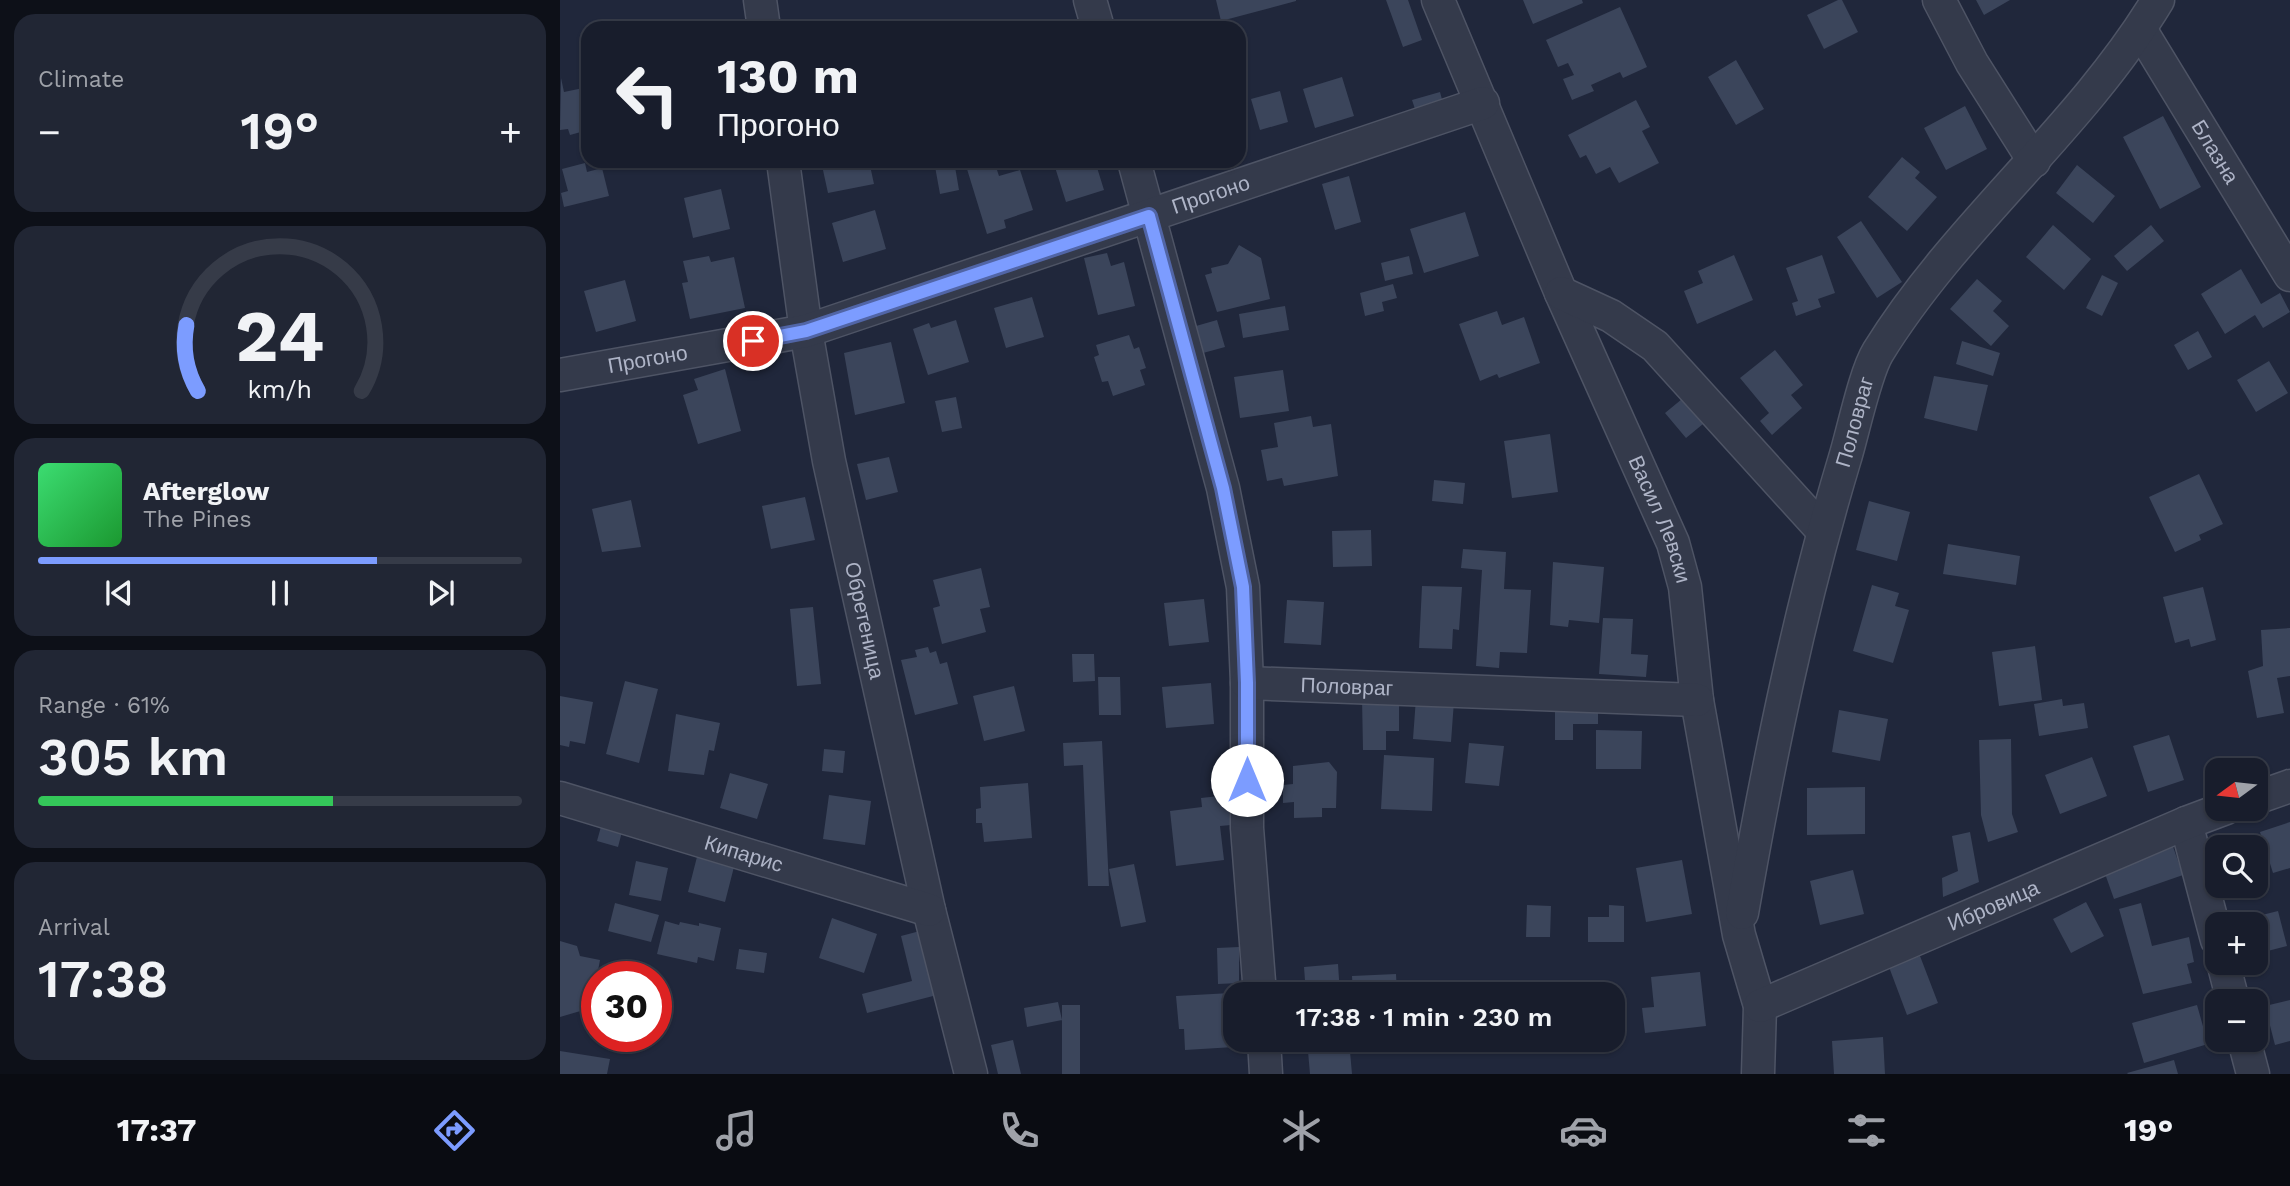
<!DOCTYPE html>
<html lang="en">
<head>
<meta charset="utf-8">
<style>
	body { margin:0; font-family:"Work Sans",sans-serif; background:#212634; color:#f1f3f6; height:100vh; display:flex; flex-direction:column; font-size:26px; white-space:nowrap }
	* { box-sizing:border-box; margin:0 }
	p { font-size:23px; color:#9fa2a9 }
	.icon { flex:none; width:38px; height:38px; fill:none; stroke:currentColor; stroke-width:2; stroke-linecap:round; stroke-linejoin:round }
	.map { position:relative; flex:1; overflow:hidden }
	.sheet { display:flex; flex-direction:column; gap:14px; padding:14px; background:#0d1018; width:560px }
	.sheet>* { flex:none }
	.guide { position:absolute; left:21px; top:21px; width:665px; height:147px; border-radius:21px; box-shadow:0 2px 5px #0004,0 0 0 2px #363b48; background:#181d2c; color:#f1f3f6; overflow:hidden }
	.needle { width:46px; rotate:255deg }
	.controls { position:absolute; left:1645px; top:758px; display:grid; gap:14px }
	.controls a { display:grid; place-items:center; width:63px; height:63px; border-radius:14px; background:#181d2c; box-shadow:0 2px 5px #0004,0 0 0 2px #363b48; font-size:35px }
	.speed { position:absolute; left:21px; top:961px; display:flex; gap:14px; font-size:35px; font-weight:700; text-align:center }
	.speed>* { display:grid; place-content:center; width:91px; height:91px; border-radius:50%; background:#181d2c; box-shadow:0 2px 5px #0004,0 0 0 2px #363b48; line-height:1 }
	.speed .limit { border:10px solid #d22; background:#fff; color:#111 }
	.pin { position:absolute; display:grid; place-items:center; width:60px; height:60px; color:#fff; margin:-30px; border:4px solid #fff; border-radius:50%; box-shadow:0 2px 7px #0007 }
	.me { position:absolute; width:77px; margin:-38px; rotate:0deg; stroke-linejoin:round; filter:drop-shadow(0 0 5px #0008) }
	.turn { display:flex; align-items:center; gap:24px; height:147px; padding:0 21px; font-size:32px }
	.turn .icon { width:91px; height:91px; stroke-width:2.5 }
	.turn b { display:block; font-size:49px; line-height:60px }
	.big { font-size:52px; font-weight:600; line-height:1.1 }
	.sheet .card { flex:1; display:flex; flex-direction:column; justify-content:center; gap:10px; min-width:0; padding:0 24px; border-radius:21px; background:#212634 }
	.sheet .dial { align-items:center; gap:0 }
	.dial svg { height:182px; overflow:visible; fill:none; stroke:#363b48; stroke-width:7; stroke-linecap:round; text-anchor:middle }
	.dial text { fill:#f1f3f6; stroke:none }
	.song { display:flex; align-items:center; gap:21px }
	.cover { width:84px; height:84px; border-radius:10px; background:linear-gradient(135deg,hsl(140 70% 55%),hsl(130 70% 35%)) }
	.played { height:7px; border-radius:4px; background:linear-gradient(90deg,#7c9cff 70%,#363b48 70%) }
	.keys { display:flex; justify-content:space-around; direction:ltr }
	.heat { display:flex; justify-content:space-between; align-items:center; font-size:38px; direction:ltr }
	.charge { height:10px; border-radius:5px; background:linear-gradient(90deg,#34c759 61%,#363b48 0) }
	.trip { position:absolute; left:663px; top:982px; width:402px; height:70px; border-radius:21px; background:#181d2c; box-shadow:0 2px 5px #0004,0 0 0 2px #363b48; font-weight:600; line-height:70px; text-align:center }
	.tabs { display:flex; height:112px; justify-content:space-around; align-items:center; background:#0a0c12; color:#9fa2a9 }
	.tabs .icon { width:49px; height:49px }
	.tabs .selected { color:#7c9cff }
	.tabs b { font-size:32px; color:#f1f3f6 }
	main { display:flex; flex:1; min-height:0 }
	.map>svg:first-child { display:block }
	.building { fill:#3b455b }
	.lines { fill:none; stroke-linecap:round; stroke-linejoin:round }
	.minor-casing { stroke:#4e5465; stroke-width:35 }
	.minor { stroke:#343a4b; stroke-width:32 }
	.route-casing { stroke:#5165a6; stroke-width:18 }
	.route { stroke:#7c9cff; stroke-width:12 }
	.labels { text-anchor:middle; stroke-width:7; stroke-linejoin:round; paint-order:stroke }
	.street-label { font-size:21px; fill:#aeb4c7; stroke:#191f2f }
</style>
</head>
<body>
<main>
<section class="sheet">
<div class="card"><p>Climate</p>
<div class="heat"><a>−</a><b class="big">19°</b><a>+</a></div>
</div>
<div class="card dial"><svg viewBox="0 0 100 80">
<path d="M14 69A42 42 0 1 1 86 69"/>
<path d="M14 69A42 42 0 0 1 9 40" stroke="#7c9cff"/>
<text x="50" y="56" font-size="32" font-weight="700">24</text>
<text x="50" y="72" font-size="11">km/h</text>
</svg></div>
<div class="card">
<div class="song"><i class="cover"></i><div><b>Afterglow</b><p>The Pines</p></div></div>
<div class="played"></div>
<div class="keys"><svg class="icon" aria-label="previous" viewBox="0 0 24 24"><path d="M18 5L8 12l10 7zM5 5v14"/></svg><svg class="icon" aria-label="pause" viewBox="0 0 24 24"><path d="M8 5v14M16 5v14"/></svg><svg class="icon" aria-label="next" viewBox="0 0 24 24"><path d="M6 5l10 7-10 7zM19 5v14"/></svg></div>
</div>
<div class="card"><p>Range · 61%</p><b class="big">305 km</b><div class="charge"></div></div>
<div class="card"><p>Arrival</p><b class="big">17:38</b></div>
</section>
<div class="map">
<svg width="1730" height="1074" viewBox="0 0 1730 1074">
	<rect width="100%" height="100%" fill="#20273b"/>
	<!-- building -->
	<path class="building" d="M656,0H736V1L661,21Z
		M826,0H848L862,40L843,47Z
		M963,0H1022L1023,3L973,24Z
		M1278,0H1282L1298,32L1264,49L1247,15Z
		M1416,0H1450L1424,15Z
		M1060,7L1087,67L1063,78L1060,72L1031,85L1034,91L1012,100L1003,79L1014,75L1008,63L998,67L986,40Z
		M1176,60L1204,109L1176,125L1148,77Z
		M782,77L794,116L755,128L743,89Z
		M1,78L4,92L28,87V130L10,135L8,129L0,130Z
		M720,91L728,122L700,130L691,99Z
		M880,92L884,107L857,115L852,100Z
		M1076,100L1090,127L1082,131L1099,163L1059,183L1050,167L1036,174L1026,155L1020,158L1008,135Z
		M1405,106L1427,149L1386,170L1364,128Z
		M1603,116L1641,187L1600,209L1563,137Z
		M1342,157L1360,172L1355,178L1377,197L1347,231L1308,197Z
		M261,161H309L314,184L268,193Z
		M374,161H394L399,190L380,194Z
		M434,161L439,176L460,170L473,210L444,220L446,228L427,234L407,169Z
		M504,161H535L544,190L506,202L494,164Z
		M25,163L27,172L42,168L49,196L4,207L1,193L8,191L2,169Z
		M1517,165L1555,196L1533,223L1496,193Z
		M789,176L801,222L775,230L762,184Z
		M161,189L170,229L133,238L124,198Z
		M315,210L326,249L283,262L272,223Z
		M905,212L919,256L864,273L850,229Z
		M1301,221L1342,282L1317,298L1277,237Z
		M1493,225L1531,259L1504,290L1466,257Z
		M1591,225L1604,241L1567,271L1554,256Z
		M679,245L701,258L710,299L657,312L645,275L652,273L651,268L668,264Z
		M547,253L551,266L564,262L575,306L538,315L524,258Z
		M1174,255L1193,300L1137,324L1124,291L1143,283L1138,271Z
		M1262,255L1275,293L1258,299L1261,307L1236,316L1232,303L1238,301L1226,268Z
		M149,256L151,262L174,257L185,308L130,319L122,283L128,282L123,261Z
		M849,256L853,274L825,281L821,263Z
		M1681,269L1701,304L1720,293L1730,312L1703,328L1695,315L1665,334L1641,294Z
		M1542,275L1558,283L1542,316L1526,308Z
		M1417,279L1442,301L1433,311L1449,326L1431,346L1390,309Z
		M65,280L76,321L36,332L24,291Z
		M833,284L837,298L822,302L824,311L805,316L800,293Z
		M472,297L484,337L446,348L434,308Z
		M725,306L729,330L683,338L679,314Z
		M937,311L942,325L964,317L980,363L939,378L937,374L920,381L899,324Z
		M396,320L409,362L368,375L353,329L369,323L371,328Z
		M657,320L665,347L643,353L636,326Z
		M1638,331L1652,357L1628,370L1614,345Z
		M569,335L574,349L579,347L586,368L580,370L585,385L553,396L548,381L542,382L534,357L539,355L536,345Z
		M1402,341L1440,353L1433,376L1396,364Z
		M331,342L345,403L295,415L284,353Z
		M1215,350L1243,385L1231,395L1242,408L1212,435L1200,421L1209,413L1180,378Z
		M1709,361L1728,393L1696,412L1677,380Z
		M165,369L181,431L138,444L123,395L138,390L134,379Z
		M723,370L729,411L680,418L674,377Z
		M1374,376L1428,385L1417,431L1364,418Z
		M396,397L402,428L382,432L375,401Z
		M1122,399L1143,424L1126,438L1105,413Z
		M751,416L753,427L771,424L778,476L724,486L722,478L707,481L701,450L718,447L714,423Z
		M990,434L998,492L952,498L944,441Z
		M329,457L338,492L306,500L297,464Z
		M1639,474L1663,524L1639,535L1641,540L1615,552L1589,497Z
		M874,480L905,483L903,504L872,501Z
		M245,497L255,540L211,549L202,506Z
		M71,500L81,547L42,552L32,509Z
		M1309,501L1350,512L1337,561L1296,550Z
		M811,530L812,566L773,567L772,531Z
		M1388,544L1460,556L1456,585L1383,574Z
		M903,549L946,552L944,589L971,590L967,653L940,652L939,668L916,666L922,570L901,568Z
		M993,562L1044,567L1039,623L1009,620L1008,627L990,625Z
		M421,568L430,607L420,609L426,632L382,644L373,608L380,606L373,580Z
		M1312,585L1339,593L1335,606L1349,610L1333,663L1293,651Z
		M862,586L902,587L899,630L893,629L892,649L859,648Z
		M1643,587L1656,640L1631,647L1629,639L1615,643L1603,597Z
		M644,599L649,642L609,646L604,603Z
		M727,600L764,602L761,645L724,643Z
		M253,607L261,684L237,686L230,609Z
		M1043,618L1073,619L1071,654L1088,655L1086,677L1039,674Z
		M1730,628V676L1717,678L1724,713L1697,718L1688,671L1703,666L1701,630Z
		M1475,646L1482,700L1439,706L1432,652Z
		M368,647L370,653L376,651L380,664L387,662L398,704L355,715L341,660L357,657L355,650Z
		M512,654H534L535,681L513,682Z
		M538,677H560L561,715H539Z
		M65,681L98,689L79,763L46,754Z
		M651,683L654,724L606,728L602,687Z
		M454,686L465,731L424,741L413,696Z
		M0,696L33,702L25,744L10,741L9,747L0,745Z
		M802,698H839V731H826V750H803Z
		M856,698L894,701L891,742L853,739Z
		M1502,699L1503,706L1524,703L1528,728L1479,736L1474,704Z
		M995,706H1038V724H1013V740H995Z
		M1279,710L1328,719L1320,761L1272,752Z
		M116,714L160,723L154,751L149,750L144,775L108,771Z
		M1036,730L1082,731L1081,769H1036Z
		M1609,735L1624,780L1588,792L1573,746Z
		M1451,739L1452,814L1458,832L1428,842L1421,815L1419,740Z
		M542,741L549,886H528L523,765L504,766L503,743Z
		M909,743L944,746L939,786L905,783Z
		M264,749L285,751L283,773L262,771Z
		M824,755L874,758L872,811L821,809Z
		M1532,757L1547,796L1500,814L1485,775Z
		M769,762L777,772L776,808H762V817L734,818V802L723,803V785L733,784V766Z
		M170,773L208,784L197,819L160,808Z
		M468,783L472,838L424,842L422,823H416V809L421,808L420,787Z
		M1305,787V834L1247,835V788Z
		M269,795L311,801L305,845L263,839Z
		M668,795L671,825L660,826L664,860L616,866L610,811L642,807L641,798Z
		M1730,822V868L1713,873L1700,832Z
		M42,823L63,828L58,847L37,841Z
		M1410,832L1419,882L1383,897L1382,878L1398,871L1392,836Z
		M1612,844L1623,875L1554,899L1543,868Z
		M138,853L175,863L165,902L128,892Z
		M1122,860L1132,914L1086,922L1076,868Z
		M76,861L108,868L101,901L69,895Z
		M574,864L586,922L561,927L549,869Z
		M1293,870L1304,914L1260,925L1250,881Z
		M1526,902L1544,936L1511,953L1493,919Z
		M55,903L99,915L91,942L48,931Z
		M1581,903L1592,946L1629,937L1634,962L1627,964L1632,983L1583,994L1559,909Z
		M967,905L991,906L990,937H966Z
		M1049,905L1064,906V942H1028V917H1049Z
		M1718,911L1727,946L1696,954V924H1683L1682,920Z
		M272,918L317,934L304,973L259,958Z
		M105,921L119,925L120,922L139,926V923L161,928L154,961L138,957L137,963L97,954Z
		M360,931L377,995L307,1013L302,994L352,981L341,936Z
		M0,941L17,946L20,956L40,960L36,981L29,990L34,1007L0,1017Z
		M679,947V983L658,984L657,948Z
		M179,949L207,953L204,973L176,969Z
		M1360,956L1378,1003L1347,1015L1329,967Z
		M778,964L780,994H746L744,967Z
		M1140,972L1146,1026L1085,1033L1082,1008L1094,1007L1091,977Z
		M836,974L837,994H793L792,976Z
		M671,993L674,1047L625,1050L624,1029H619L616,996Z
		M1730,1000V1041L1715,1045L1705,1006Z
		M498,1002L502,1020L467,1027L464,1008Z
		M502,1005H520V1074H502Z
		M1637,1005L1648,1044L1584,1063L1572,1023Z
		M1323,1037L1325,1074H1274L1272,1041Z
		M453,1040L461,1074H438L431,1045Z
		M747,1040H789L792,1074H750Z
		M0,1051L50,1059L47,1074H0Z
		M1614,1060L1618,1074H1568L1567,1073Z"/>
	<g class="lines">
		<defs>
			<g id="minor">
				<path d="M200,0L204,28"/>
				<path d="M530,0L538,28"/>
				<path id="s1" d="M878,0L1001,293L1113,543L1125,587L1137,700L1179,935L1200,1006L1198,1074"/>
				<path d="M1379,0L1412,63L1474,161"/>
				<path id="s2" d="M1580,29L1730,275"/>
				<path id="s3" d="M223,161L246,331L269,461L369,910L411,1074"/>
				<path d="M574,161L663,488L683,587L687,683V828L700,994"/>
				<path d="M1001,293L1051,316L1095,346L1263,531"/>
				<path id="s4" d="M0,375L246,331L923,103"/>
				<path id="s5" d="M687,683L1137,700"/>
				<path id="s6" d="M0,798L369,910"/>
				<path d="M1696,798L1730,786"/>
				<path d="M1626,823L1657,940"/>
				<path id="s7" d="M1182,913C1209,759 1240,607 1285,458C1293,432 1305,373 1318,352C1397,224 1520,129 1598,0"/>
				<path d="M1663,962L1673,1001"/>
				<path id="s8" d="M1200,1006L1626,823L1666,808"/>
				<path d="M704,1040L706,1074"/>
				<path d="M1684,1040L1693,1074"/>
			</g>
		</defs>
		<!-- minor casing -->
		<use href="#minor" class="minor-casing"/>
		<!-- minor -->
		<use href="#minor" class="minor"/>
	</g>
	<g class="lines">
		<defs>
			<path id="route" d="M193,341L246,331L589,216L663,488L683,587L687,683V780"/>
		</defs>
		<!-- route casing -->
		<use href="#route" class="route-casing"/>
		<!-- route -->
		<use href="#route" class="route"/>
	</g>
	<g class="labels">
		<!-- street labels -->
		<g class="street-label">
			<text dy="7" stroke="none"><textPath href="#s2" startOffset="144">Блазна</textPath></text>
			<text dy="7" stroke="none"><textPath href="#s4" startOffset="677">Прогоно</textPath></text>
			<text dy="7" stroke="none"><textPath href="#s4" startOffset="89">Прогоно</textPath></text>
			<text dy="7" stroke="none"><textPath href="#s7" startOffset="504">Половраг</textPath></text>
			<text dy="7" stroke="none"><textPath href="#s1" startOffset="565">Васил Левски</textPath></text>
			<text dy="7" stroke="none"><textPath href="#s3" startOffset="467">Обретеница</textPath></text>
			<text dy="7" stroke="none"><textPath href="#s5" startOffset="100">Половраг</textPath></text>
			<text dy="7" stroke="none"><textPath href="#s6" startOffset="192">Кипарис</textPath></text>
			<text dy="7" stroke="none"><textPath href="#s8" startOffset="254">Ибровица</textPath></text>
		</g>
	</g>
</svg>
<div class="controls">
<a><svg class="needle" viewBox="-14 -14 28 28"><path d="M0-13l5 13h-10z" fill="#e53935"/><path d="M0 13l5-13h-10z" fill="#9fa2a9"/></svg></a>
<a><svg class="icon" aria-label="search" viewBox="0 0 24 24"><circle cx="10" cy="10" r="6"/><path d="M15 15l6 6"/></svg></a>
<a>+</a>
<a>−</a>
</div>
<div class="speed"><div class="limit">30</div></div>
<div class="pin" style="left:193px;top:341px;background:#d93025"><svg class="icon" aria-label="arrive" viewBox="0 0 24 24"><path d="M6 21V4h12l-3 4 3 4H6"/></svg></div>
<svg class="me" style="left:687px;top:780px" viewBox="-20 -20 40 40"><circle r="19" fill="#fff"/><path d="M0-13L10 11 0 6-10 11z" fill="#7c9cff"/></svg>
<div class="trip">17:38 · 1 min · 230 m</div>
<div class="guide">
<div class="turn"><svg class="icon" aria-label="left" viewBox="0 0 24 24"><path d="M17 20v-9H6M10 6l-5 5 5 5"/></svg><div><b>130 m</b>Прогоно</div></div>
</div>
</div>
</main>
<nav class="tabs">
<b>17:37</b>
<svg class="icon selected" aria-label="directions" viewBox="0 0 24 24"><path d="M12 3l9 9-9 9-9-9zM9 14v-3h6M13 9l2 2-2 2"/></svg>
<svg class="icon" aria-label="music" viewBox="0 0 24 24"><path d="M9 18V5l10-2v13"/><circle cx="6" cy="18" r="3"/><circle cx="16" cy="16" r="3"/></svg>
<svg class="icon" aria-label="phone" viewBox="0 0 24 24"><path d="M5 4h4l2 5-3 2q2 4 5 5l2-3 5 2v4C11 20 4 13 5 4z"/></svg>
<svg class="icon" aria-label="climate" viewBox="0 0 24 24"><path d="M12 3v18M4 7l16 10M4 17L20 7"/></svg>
<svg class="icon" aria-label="car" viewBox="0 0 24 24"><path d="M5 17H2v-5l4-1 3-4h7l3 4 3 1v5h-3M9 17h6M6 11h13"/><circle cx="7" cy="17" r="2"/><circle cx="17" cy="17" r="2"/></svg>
<svg class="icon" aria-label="filters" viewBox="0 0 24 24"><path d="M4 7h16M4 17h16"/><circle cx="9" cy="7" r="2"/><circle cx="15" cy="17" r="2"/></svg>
<b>19°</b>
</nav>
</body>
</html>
